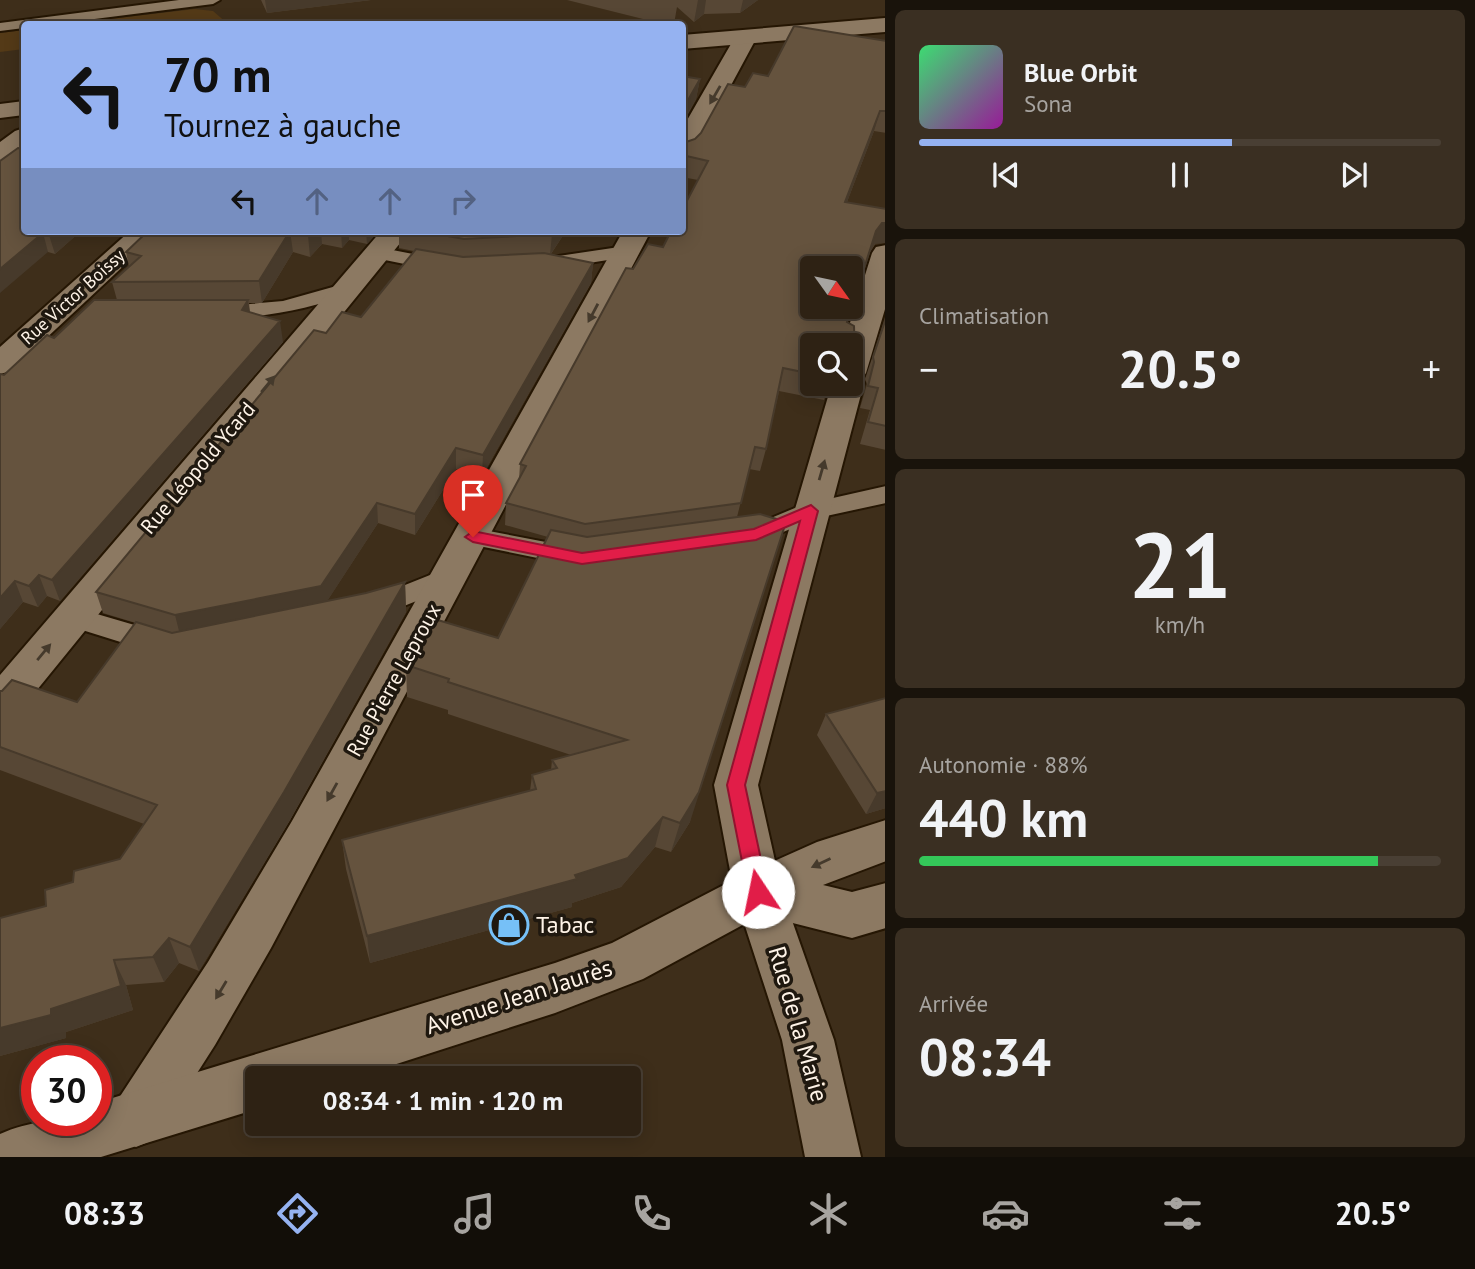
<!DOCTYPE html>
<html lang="fr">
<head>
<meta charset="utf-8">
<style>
	body { margin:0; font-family:"PT Sans",sans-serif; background:#3a2f22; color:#f1f3f6; height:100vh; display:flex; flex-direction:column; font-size:26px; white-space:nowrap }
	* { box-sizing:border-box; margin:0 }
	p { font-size:23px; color:#a7a4a0 }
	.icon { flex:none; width:38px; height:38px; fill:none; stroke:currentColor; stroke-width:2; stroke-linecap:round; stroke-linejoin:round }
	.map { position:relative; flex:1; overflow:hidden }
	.sheet { display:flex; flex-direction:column; gap:10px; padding:10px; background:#19130b; width:590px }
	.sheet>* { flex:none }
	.hud { position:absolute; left:21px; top:21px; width:665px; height:214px; border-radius:7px; box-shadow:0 4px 18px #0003,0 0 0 2px #493f34; background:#95b2f1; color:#111; overflow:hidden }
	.needle { width:46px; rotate:123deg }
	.tools { position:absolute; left:800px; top:256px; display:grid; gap:14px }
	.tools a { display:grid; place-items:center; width:63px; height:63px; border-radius:7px; background:#2e2214; box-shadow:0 4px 18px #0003,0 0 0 2px #493f34; font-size:35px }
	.speed { position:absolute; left:21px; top:1045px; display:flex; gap:14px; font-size:35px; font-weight:700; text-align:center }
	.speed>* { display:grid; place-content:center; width:91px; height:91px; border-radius:50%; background:#2e2214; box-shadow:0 4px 18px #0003,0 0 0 2px #493f34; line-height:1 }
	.speed .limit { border:10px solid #d22; background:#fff; color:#111 }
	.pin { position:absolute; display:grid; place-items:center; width:60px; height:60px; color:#fff; margin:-72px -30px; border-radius:50% 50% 50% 0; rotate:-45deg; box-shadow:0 0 7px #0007 }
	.pin .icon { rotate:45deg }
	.me { position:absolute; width:77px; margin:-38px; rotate:349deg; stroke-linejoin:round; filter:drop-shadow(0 0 5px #0008) }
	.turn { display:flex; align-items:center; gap:24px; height:147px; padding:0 28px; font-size:32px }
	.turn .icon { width:91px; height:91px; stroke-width:2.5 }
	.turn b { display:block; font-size:49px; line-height:60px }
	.lanes { display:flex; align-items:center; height:66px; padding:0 28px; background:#0003; justify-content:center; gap:35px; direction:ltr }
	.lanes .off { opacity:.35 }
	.big { font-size:52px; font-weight:700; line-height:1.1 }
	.sheet .widget { flex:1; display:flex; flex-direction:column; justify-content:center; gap:10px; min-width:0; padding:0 24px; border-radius:10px; background:#3a2f22 }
	.sheet .dial { align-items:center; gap:0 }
	.dial b { font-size:91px; line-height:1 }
	.song { display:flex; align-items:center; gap:21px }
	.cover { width:84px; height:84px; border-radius:10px; background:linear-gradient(135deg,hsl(140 70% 55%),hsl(300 70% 35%)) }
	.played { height:7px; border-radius:4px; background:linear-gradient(90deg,#95b2f1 60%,#493f34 60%) }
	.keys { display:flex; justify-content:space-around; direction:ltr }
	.heat { display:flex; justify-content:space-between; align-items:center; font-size:38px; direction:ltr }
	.charge { height:10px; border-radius:5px; background:linear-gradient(90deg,#34c759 88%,#493f34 0) }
	.trip { position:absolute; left:245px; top:1066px; width:396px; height:70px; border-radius:7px; background:#2e2214; box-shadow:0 4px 18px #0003,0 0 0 2px #493f34; font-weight:700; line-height:70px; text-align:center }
	.tab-bar { display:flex; height:112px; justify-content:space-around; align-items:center; background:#120e08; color:#a7a4a0 }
	.tab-bar .icon { width:49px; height:49px }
	.tab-bar .selected { color:#95b2f1 }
	.tab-bar b { font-size:32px; color:#f1f3f6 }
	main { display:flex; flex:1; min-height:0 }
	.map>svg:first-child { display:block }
	.green { fill:#543a17 }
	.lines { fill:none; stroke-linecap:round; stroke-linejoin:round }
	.lane-casing { stroke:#251603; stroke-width:4 }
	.street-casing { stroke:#251603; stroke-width:4 }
	.secondary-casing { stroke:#251603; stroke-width:4 }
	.lane { fill:#8c7962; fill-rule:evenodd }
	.street { fill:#8c7962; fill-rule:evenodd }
	.secondary { fill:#8c7962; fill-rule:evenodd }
	.wall { fill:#574735 }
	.shaded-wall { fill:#473a2b }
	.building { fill:#65533e; stroke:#473a2b; stroke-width:2; fill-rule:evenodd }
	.oneway { fill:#453a2c }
	.route { fill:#e11d48; stroke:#92132f; stroke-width:2 }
	.labels { text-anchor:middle; stroke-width:7; stroke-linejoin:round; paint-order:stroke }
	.far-street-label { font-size:18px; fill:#fef3e7; stroke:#1f180f }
	.street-label { font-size:21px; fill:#fef3e7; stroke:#1f180f }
	.near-poi-label { font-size:24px; fill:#fef3e7; stroke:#1f180f; text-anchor:start }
	.near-street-label { font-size:24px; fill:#fef3e7; stroke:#1f180f }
</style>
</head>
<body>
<main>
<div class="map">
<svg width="886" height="1157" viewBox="0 0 886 1157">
	<rect width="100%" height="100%" fill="#3e2e1a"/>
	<!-- green -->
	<path class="green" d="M195,9L213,11L228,24H66Z
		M24,30V49L0,52V33Z"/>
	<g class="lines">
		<defs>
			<path id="lane" d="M179,0H220L213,4L55,24H24V28L0,31V23Z
				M626,246L633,248L636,252L633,256L545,270L538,268L535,264L538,260L545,258Z
				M377,247L444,260L451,262L454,266L451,270L444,272L370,257L367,253Z
				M347,283L354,285L357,289L354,293C309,309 264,318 216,319L209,317L206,313L209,309L216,307L283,301Z
				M886,486V503L817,518L754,544L745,541L741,535L745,529L802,505Z
				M473,528L577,548L586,550L590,557L586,564L577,566L464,543L460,537L464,531Z
				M450,567L459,570L463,577L459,584L374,618L365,615L361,608L365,601Z
				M73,607L172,636L176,644L172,652L162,655L63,624L59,617L63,610Z"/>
			<path id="street" d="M746,30L754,32L757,37L695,152L691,157L682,160V129L735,37L738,32Z
				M24,128V148L9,159L0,162V142L15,131Z
				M130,231H161L11,371L0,374V347Z
				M381,231H410L15,717L0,722V675Z
				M623,231H651L271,948L215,1045L155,1139L136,1147L117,1139L109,1120L117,1101L208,962L292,821Z
				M886,245V306L866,373L862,379L864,383L758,785L782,892L834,1040L861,1157H805L782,1040L734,892L714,785L832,383H850V345H843L872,253L876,247Z"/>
			<path id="secondary" d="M886,18V32L682,49V35Z
				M24,101V115L0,118V104Z
				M886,820V861L823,885L852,892L886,883V928L852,938L761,915L643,979L555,1013L353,1078H257V1109L101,1157H0V1134C34,1119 60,1120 96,1120V1103L555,963L612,943L741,876L817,842Z"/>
		</defs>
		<!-- lane casing -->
		<use href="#lane" class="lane-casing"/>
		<!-- street casing -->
		<use href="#street" class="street-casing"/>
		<!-- secondary casing -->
		<use href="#secondary" class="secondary-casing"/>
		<!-- lane -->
		<use href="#lane" class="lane"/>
		<!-- street -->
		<use href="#street" class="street"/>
		<!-- secondary -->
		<use href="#secondary" class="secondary"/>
	</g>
	<!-- wall -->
	<path class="wall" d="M261,0H371L267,13Z
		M567,0H758L740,13L704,14L694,22L677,7L674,24H663Z
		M886,41V133L874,131L847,202L875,244L870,252L847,322L855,358L850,371V345H812V383H830L824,400L779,391L766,449L760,471L749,469L737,517L690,822L671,852L655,847L621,887L572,903V907L370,963L346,869L342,840L530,791L532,775L551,770L552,760L571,755L448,714V710L407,697L406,665L498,638L548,537L505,525L506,503L519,479L520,464L633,269L663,247L698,180L682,177V76L700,79L696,99L683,123V139L686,142L695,139L745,87L768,76Z
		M24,231H81L55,254L48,252Z
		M148,231H379L367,244L349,240L342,248L322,244L310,257L293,252L262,303H249L250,312L283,342L60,601L47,596L38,607L23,602L0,629L4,375L54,338L117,300L112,282L129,267L126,252Z
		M399,231H566L551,254L593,263L591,283L482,476L456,469L415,535L378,523L327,601L366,593L405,582L406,612L290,820L199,971L179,963L164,982L126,985L133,1010L66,1032V1038L0,1056V918L46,906L73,882L120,859L144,824L0,770V691L77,702L136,623L103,613L96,592L326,333L361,317L414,251L399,248Z
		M886,316V450L860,444L870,410L860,408L867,384L865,379Z
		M886,698V808L866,814L817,735L826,714Z"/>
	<!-- shaded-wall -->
	<path class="shaded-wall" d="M265,0H371L267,13Z
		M698,0H706L704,14L694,22Z
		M743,0H758L740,13Z
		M700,79L696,99L682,123L683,109Z
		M880,111L874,131L839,223L845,202Z
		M882,223H886V243L875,244L870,252L876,231Z
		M54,231H81L55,254L49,235Z
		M290,231L293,252L262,303L259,281Z
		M312,231H321L322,244L310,257L308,235Z
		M341,231H349V240L342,248Z
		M366,231H379L367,244Z
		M554,231H566L550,255L552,234Z
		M43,233L48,252L0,293V269Z
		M593,263L591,283L482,476L483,455Z
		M248,300L251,321L242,310Z
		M280,321L283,342L60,601L52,580Z
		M456,448V469L415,535V514Z
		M377,503L378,523L324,606L180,635L175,615Z
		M786,522L690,822L671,852L680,823Z
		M39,575L47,596L38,607L29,586Z
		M15,581L23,602L0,629V598Z
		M405,582L406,612L290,820L199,971L190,947Z
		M886,791V808L866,814L877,793Z
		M663,817L655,847L621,887L572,903V907L370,963L367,936L575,875Z
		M169,938L179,963L164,982L153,957Z
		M114,960L126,985L133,1010L66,1032V1038L0,1056V1028L51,1009Z"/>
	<!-- building -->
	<path class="building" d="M794,26L886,41V111H880L845,202L886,209V223H882L876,231L847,322L854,326L855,358H850V345H812V374L783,368L766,449L755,447L741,503L585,524L506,503L526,466L520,464L626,268L633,269L648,244L663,247L671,231H682V210L708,161L682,155V76L700,79L683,109V139L686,142L695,139L701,133L728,84L745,87L753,73L768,76ZM812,268H850V306H812Z
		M18,148L24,150V231H54L49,235L43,233L0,269V161Z
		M148,231H290L259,281L112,282L141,256L126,252Z
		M290,231H312L308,235Z
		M420,231H554L552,234L464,239Z
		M416,249L463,257L544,253L593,263L483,455L456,448L415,514L377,503L321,586L175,615L96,592L314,330L326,333L342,312L361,317Z
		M94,300H248L242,310L280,321L52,580L39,575L29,586L15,581L0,598V374L4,375L47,335L54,338Z
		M886,318V426L868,422L878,388L868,386L874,362L873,357Z
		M760,514L786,522L699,792L680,823L663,817L628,858L575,875L577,879L367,936L342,840L536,789L532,775L557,768L552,760L627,740L448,682L449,679L406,665L431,618L498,638L551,530L587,537Z
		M405,582L284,792L190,947L169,938L153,957L114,960L121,986L51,1009V1015L0,1028V918L46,906L45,890L73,882L74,871L120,859L157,805L0,747V691H2L12,680L77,702L136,622L172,633L366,593Z
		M886,698V791L877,793L826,714Z"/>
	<!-- one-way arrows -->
	<defs><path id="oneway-solid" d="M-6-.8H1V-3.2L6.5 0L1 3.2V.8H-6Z" transform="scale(1.75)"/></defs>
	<g class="oneway">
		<use href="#oneway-solid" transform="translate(715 95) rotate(120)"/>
		<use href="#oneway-solid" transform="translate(593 313) rotate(118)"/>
		<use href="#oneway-solid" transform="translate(268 384) rotate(-50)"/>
		<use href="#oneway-solid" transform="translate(822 470) rotate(-74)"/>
		<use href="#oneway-solid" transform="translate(44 652) rotate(-50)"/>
		<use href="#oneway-solid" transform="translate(332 792) rotate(119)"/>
		<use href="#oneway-solid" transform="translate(821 863) rotate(155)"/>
		<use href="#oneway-solid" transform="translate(221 990) rotate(121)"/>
	</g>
	<!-- route -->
	<path class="route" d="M811,505L818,511L745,785L768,892L765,898L758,901L751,898L748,892L727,785L800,521L756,540L582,564L473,542L465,537L473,531L582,553L754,529Z"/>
	<!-- icons -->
	<defs>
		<symbol id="shop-ring" viewBox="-11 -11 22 22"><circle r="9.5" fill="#1f180f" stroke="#76c0f7" stroke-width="1.5"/><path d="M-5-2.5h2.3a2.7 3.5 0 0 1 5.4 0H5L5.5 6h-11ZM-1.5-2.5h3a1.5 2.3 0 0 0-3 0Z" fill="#76c0f7"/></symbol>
	</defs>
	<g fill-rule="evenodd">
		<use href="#shop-ring" x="487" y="903" width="44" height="44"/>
	</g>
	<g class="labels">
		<!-- far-street labels -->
		<g class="far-street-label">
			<text transform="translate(73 297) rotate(-42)" y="6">Rue Victor Boissy</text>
		</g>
		<!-- street labels -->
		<g class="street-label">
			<text transform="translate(198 468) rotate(-50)" y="7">Rue Léopold Ycard</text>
			<text transform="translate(394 680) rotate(-61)" y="7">Rue Pierre Leproux</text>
		</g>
		<!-- near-poi labels -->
		<g class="near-poi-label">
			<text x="536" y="933">Tabac</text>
		</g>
		<!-- near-street labels -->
		<g class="near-street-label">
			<text transform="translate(519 997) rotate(-18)" y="8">Avenue Jean Jaurès</text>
			<text transform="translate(798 1024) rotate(74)" y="8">Rue de la Marie</text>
		</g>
	</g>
</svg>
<div class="tools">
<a><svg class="needle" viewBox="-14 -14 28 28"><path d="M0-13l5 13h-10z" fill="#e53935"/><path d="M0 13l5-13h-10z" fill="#a7a4a0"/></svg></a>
<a><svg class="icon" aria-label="search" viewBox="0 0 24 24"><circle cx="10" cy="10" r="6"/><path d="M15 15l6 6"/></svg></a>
</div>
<div class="speed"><div class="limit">30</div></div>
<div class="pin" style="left:473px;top:537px;background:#d93025"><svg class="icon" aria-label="arrive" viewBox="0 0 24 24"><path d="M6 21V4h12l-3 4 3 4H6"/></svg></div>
<svg class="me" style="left:758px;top:892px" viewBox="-20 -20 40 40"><circle r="19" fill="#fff"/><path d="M0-13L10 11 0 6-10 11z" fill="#e11d48"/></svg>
<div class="trip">08:34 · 1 min · 120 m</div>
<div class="hud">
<div class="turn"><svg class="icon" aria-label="left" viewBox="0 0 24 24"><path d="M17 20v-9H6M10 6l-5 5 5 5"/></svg><div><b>70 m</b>Tournez à gauche</div></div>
<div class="lanes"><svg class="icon" aria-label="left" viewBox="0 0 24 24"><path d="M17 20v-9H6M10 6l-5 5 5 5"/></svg><svg class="icon off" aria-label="ahead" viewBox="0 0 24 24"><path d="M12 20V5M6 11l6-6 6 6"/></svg><svg class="icon off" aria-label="ahead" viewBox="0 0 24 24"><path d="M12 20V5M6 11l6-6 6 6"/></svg><svg class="icon off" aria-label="right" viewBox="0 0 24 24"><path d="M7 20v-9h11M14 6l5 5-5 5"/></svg></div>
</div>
</div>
<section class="sheet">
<div class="widget">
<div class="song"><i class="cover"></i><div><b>Blue Orbit</b><p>Sona</p></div></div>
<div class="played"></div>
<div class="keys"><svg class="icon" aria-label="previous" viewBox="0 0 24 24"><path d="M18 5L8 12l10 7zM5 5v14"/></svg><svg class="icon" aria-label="pause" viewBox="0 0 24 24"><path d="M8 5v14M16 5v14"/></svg><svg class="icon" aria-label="next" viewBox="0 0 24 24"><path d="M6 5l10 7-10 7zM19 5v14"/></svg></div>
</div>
<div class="widget"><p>Climatisation</p>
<div class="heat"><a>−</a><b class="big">20.5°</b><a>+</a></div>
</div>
<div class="widget dial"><b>21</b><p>km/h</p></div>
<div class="widget"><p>Autonomie · 88%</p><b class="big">440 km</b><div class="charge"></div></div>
<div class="widget"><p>Arrivée</p><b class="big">08:34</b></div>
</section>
</main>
<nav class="tab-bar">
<b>08:33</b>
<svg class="icon selected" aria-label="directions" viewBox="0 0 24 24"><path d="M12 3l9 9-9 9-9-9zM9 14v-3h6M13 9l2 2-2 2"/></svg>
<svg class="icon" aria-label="music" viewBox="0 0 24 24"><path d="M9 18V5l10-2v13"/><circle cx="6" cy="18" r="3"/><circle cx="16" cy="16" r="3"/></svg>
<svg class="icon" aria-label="phone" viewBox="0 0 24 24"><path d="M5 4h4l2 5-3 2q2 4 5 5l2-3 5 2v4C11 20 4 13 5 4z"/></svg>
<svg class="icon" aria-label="climate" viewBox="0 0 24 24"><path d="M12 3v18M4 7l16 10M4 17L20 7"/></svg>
<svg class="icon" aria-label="car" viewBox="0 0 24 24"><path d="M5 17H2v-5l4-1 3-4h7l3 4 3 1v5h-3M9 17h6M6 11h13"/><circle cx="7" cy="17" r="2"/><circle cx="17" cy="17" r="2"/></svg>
<svg class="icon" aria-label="filters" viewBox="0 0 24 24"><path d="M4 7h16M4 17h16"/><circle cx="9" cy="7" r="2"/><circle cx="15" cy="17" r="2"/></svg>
<b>20.5°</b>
</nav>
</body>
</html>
